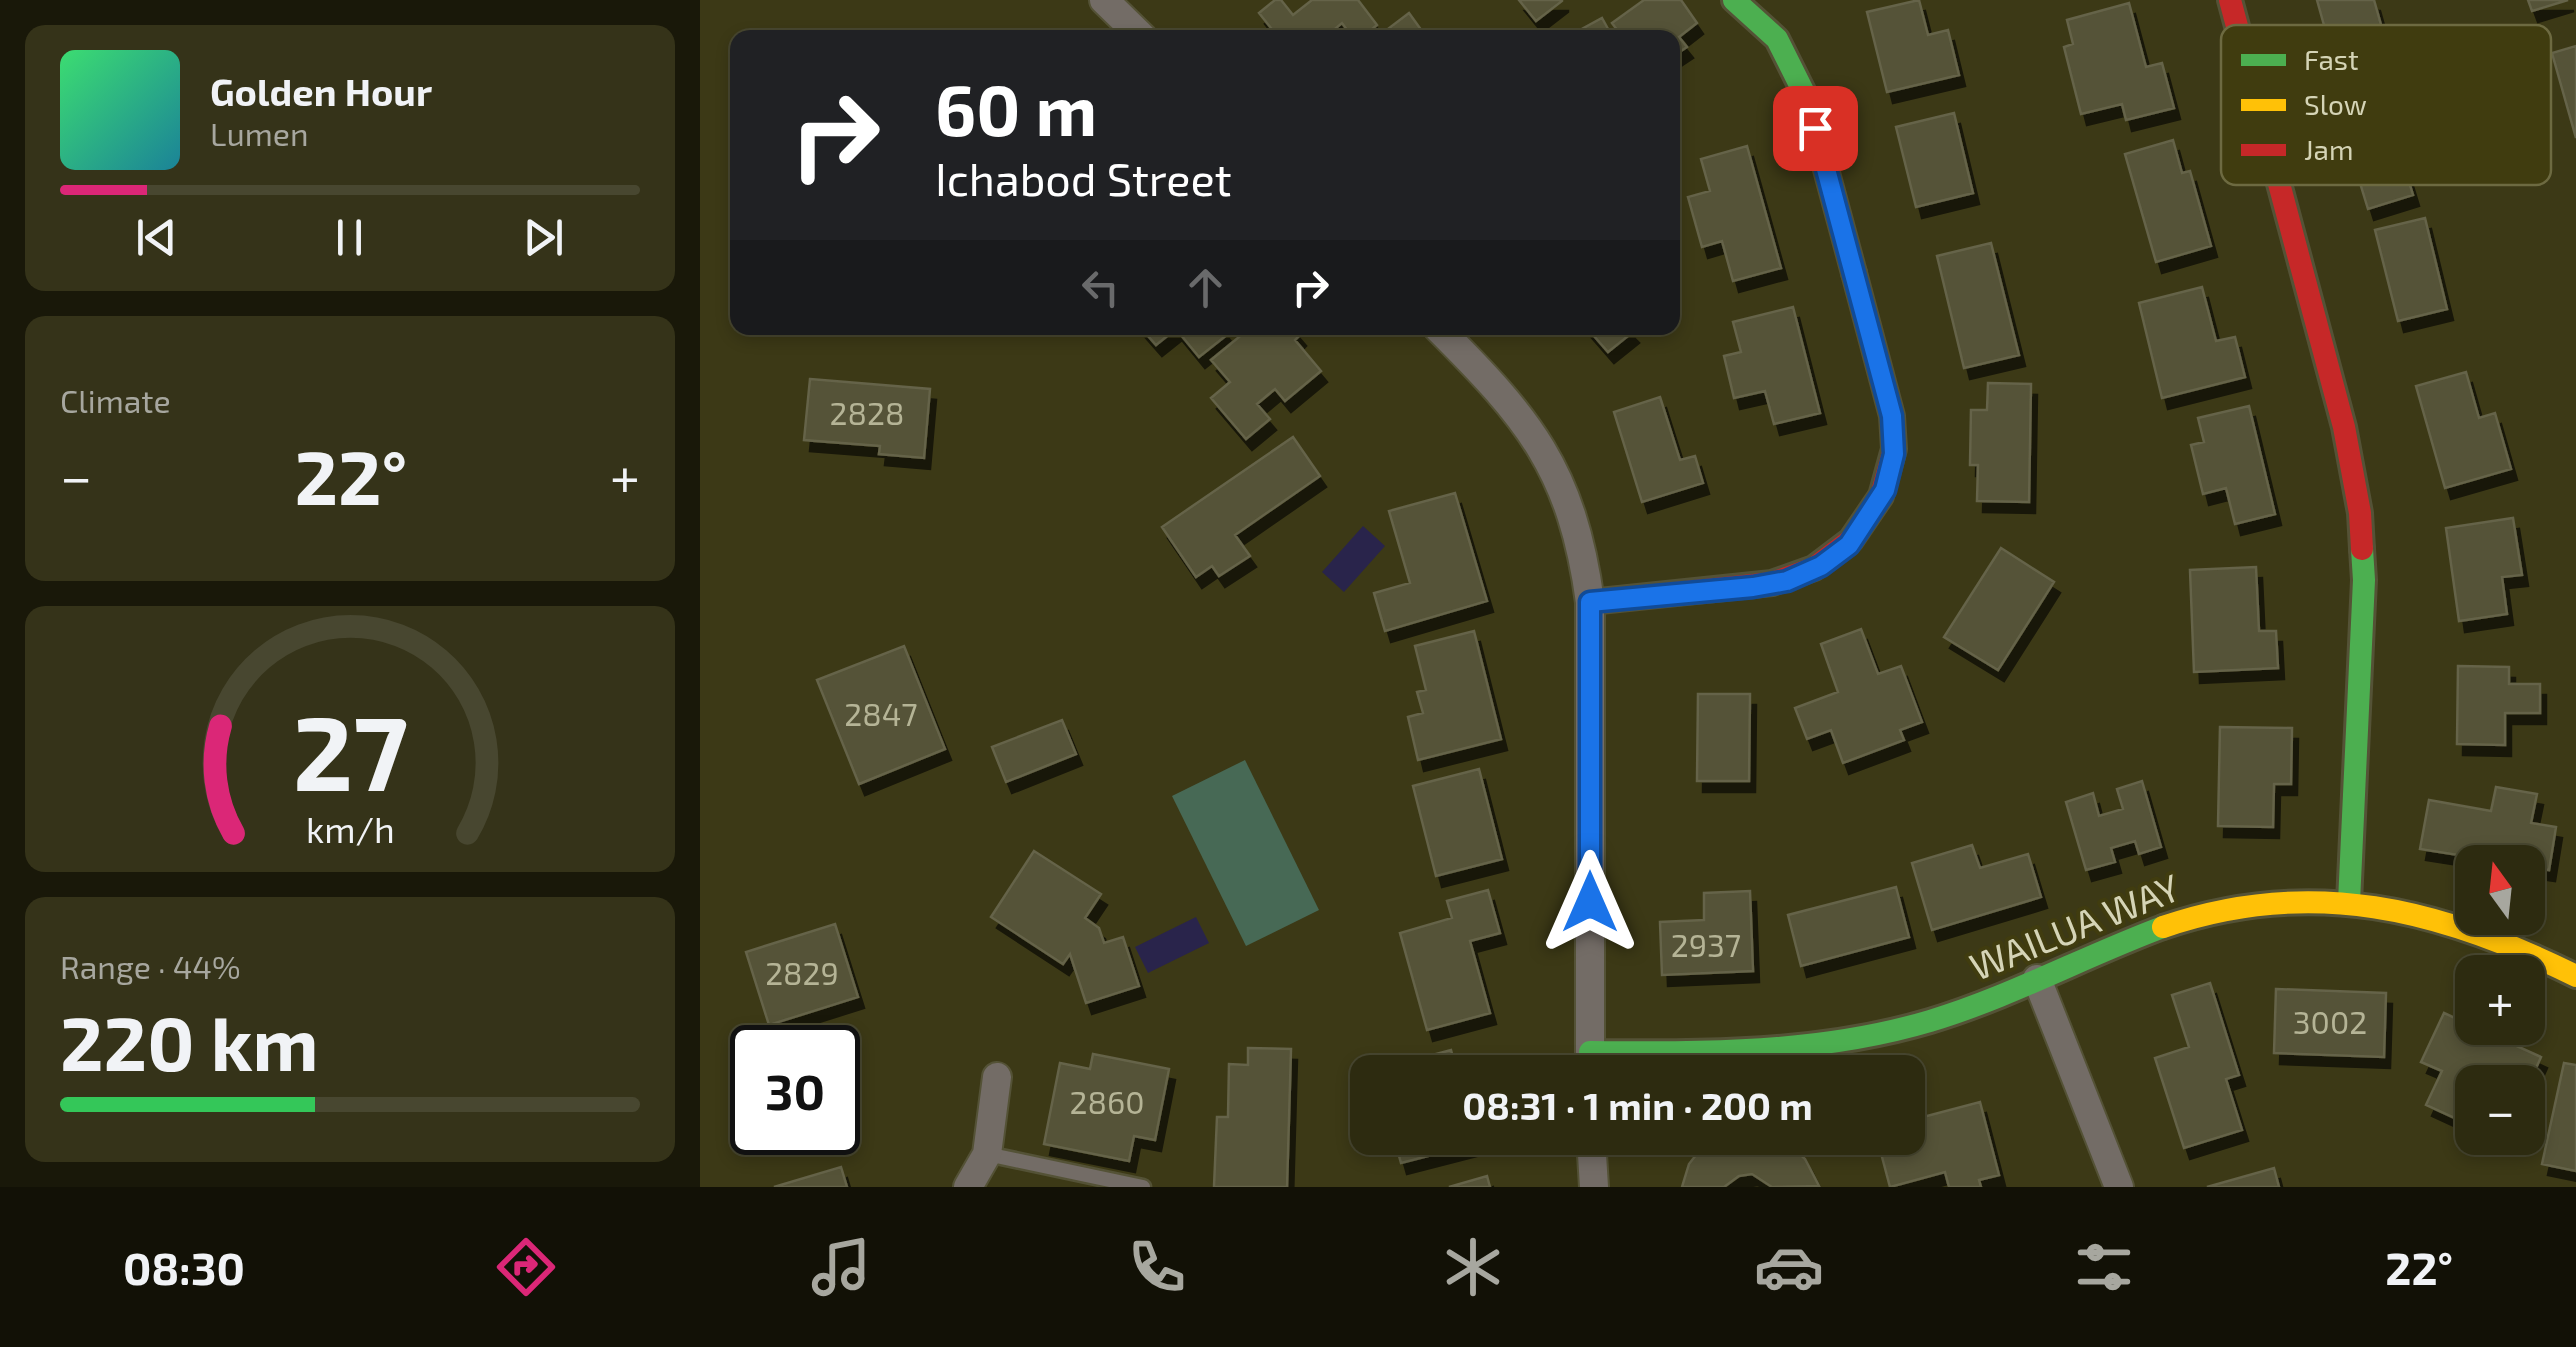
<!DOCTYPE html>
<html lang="en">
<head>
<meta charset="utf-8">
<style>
	body { margin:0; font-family:"Exo 2",sans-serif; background:#353319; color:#f1f3f6; height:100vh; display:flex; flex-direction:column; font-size:38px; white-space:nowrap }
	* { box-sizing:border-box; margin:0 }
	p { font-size:32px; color:#a7a79f }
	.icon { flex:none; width:55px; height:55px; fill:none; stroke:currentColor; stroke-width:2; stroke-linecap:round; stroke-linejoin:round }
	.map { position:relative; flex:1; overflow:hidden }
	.panel { display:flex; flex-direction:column; gap:25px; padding:25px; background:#191809; width:700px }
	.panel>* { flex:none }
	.top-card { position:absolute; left:30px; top:30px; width:950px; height:305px; border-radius:20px; box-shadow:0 5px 15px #0003,0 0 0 2px #484730; background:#202124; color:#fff; overflow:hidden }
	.needle { width:65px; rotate:345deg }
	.tools { position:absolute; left:1755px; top:845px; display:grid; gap:20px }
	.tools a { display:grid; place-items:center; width:90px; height:90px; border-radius:20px; background:#2d2b10; box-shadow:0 5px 15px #0003,0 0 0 2px #484730; font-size:50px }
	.speed { position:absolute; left:30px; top:1025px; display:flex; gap:20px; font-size:50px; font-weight:700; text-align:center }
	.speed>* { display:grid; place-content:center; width:130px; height:130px; border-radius:50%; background:#2d2b10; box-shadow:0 5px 15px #0003,0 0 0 2px #484730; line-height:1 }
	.speed .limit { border:5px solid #111; border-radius:15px; background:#fff; color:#111 }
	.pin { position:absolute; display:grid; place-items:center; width:85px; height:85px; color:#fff; margin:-42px; border-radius:20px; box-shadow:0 5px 15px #0006 }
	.me { position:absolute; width:110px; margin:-55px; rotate:0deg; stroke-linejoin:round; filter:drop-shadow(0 0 8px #0008) }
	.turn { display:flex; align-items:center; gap:35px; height:210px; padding:0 40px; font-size:45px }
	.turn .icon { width:130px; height:130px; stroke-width:2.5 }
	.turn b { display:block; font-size:70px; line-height:85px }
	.lanes { display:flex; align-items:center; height:95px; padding:0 40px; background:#0003; justify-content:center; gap:50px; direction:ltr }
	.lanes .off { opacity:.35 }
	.big { font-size:75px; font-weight:700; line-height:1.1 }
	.panel .widget { flex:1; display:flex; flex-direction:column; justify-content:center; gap:15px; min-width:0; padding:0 35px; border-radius:20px; background:#353319 }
	.panel .dial { align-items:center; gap:0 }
	.dial svg { height:260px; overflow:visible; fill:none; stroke:#484730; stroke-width:7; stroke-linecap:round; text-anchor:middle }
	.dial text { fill:#f1f3f6; stroke:none }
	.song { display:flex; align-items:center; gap:30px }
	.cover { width:120px; height:120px; border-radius:15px; background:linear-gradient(135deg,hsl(140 70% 55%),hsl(190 70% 35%)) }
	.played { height:10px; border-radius:5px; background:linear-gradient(90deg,#db2777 15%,#484730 15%) }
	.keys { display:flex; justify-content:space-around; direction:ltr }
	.heat { display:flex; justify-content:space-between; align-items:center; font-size:55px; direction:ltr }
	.charge { height:15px; border-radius:8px; background:linear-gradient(90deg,#34c759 44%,#484730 0) }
	.trip { position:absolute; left:650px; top:1055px; width:575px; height:100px; border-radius:20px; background:#2d2b10; box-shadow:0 5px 15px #0003,0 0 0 2px #484730; font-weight:700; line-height:100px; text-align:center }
	.menu { display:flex; height:160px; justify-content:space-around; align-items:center; background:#121106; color:#a7a79f }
	.menu .icon { width:70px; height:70px }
	.menu .current { color:#db2777 }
	.menu b { font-size:45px; color:#f1f3f6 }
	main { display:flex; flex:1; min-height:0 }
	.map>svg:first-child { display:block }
	.green { fill:#476955 }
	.water { fill:#29244b }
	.building { fill:#545237; stroke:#656348; stroke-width:2.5; filter:url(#shadow) }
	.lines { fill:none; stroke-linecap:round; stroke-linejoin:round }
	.lane-casing { stroke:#545236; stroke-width:19 }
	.street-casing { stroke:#545236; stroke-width:32 }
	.fast-casing { stroke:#545236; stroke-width:28 }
	.slow-casing { stroke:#545236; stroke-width:28 }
	.jam-casing { stroke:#545236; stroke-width:28 }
	.lane { stroke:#736c66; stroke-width:14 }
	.street { stroke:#736c66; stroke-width:28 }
	.fast { stroke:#4caf50; stroke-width:22 }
	.slow { stroke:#ffc107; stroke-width:22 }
	.jam { stroke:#c62828; stroke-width:22 }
	.route-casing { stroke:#114b97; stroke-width:25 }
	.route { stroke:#1a73e8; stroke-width:18 }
	.labels { text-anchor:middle; stroke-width:8; stroke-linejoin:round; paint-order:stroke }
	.number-label { font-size:32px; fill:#b5b496 }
	.street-label { font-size:38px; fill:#d5d4b6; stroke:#403c0f }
	.key { fill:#403c0f; stroke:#6d6a41; stroke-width:2.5 }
	.key-label { font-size:28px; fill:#d5d4b6 }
</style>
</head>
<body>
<main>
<section class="panel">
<div class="widget">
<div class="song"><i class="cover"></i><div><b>Golden Hour</b><p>Lumen</p></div></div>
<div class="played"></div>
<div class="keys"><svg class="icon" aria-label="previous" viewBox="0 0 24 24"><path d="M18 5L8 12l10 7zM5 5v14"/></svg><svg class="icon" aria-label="pause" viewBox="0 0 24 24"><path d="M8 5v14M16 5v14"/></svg><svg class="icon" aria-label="next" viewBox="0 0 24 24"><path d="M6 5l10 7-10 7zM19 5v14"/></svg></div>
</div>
<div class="widget"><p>Climate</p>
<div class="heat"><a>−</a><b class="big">22°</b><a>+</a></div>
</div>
<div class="widget dial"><svg viewBox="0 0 100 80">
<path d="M14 69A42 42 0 1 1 86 69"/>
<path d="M14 69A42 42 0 0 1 10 36" stroke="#db2777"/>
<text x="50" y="56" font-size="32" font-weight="700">27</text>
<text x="50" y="72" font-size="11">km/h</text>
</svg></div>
<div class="widget"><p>Range · 44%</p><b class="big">220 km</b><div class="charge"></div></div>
</section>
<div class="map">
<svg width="1876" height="1187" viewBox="0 0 1876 1187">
	<defs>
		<filter id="shadow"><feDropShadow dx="6" dy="11" stdDeviation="0" flood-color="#0009"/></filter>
	</defs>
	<rect width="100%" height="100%" fill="#3c3916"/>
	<!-- green -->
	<path class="green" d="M545,760L619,910L546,946L472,796Z"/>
	<!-- water -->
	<path class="water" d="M663,526L685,546L644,592L622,572Z
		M496,917L509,943L448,973L435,947Z"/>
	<!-- building -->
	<path class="building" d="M575,0H581L593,15L612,0H658L677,25L661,38H653L642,23L624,38H579L559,13Z
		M819,0H862V1L836,21Z
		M944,0H981L997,23L979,37L987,47L972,57V38H923L912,23Z
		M1219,0L1228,35L1248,30L1259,75L1187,92L1167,12Z
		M1617,0H1674L1692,64L1639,79Z
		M1828,0H1868L1832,11Z
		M1429,3L1446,67L1462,63L1474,108L1426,120L1422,104L1381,114L1364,47L1373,44L1367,20Z
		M709,13L727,38H688L684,32Z
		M902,18L913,38H870L869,36Z
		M1876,46V138L1852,53Z
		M1684,100L1713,195L1668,209L1639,114Z
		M1254,113L1273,193L1216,207L1196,127Z
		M1473,140L1482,173L1490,171L1511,246L1456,262L1425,154Z
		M1047,146L1081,268L1033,281L1022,241L1002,247L988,197L1010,191L1001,159Z
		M1725,218L1747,309L1698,321L1675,230Z
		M1291,243L1319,355L1264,368L1237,256Z
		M1502,287L1516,341L1535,337L1545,377L1462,398L1439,303Z
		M1093,307L1120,413L1074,424L1065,391L1034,398L1024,356L1041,352L1033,322Z
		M441,328H523L528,334L499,357L476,329L456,345Z
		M550,328H594L600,335L595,340L621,371L585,401L575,389L557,404L570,419L546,439L511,398L530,382L511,360Z
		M887,328H929L933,332L908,352Z
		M1766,372L1779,418L1795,413L1811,469L1745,488L1716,386Z
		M110,379L230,389L224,458L179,454L180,446L104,440Z
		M1288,383L1331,384L1329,502L1277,501L1278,465H1270L1271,410H1287Z
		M960,397L980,460L995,456L1003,483L942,502L914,412Z
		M1549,406L1575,514L1535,524L1526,488L1503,494L1491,445L1504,442L1498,418Z
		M593,437L620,476L535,535L550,556L519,576L512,566L496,577L462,527Z
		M755,493L787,601L685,631L674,593L710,583L689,511Z
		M1813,518L1822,575L1802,577L1807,614L1759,621L1746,528Z
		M1301,548L1354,582L1298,670L1244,637Z
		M1556,567L1559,631H1576L1578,668L1494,672L1490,570Z
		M1161,629L1178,674L1201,666L1222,722L1200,730L1204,740L1143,763L1131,730L1107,739L1095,708L1138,692L1121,644Z
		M774,631L801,739L718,760L708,717L723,713L717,692L726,690L715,646Z
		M204,646L245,749L159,784L117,680Z
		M1758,666L1809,667V684H1840V713H1805V745L1757,744Z
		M998,694H1050L1049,781H997Z
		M362,720L376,754L306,782L292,747Z
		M1520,727L1592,728L1591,784H1574L1573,827L1518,826Z
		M779,769L802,859L736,876L713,786Z
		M1442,781L1461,847L1439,854L1435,841L1411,848L1415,862L1386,870L1366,802L1393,793L1399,816L1423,809L1417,789Z
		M1796,787L1837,794L1831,823L1856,827L1849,870L1828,867V862H1803L1720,849L1729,800L1791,811Z
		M1272,845L1280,868L1328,854L1341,897L1232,930L1212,863Z
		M334,851L401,894L385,918L399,928L404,943L423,937L439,986L386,1003L370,954L363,964L291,917Z
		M1196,887L1209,937L1101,966L1088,915Z
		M788,890L800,933L770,941L790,1013L727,1030L700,933L752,918L747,901Z
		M1050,891L1053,971L962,975L960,922L1004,920V893Z
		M135,924L158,997L69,1025L46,952Z
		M1510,983L1539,1075L1526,1079L1542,1130L1484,1148L1455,1058L1489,1047L1472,995Z
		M1576,989L1686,993L1684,1057L1574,1053Z
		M1744,1013L1841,1057L1828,1086V1082H1772V1126L1726,1105L1742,1071L1721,1062Z
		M548,1048L591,1049L587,1187H514L517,1117H528L529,1064L548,1065Z
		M751,1050L757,1072H697L695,1065Z
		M393,1054L469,1069L455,1140L434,1136L429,1161L344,1144L360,1063L390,1069Z
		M1864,1063L1876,1065V1171L1842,1164Z
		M1280,1102L1299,1175L1279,1180L1281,1187H1249L1245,1172L1190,1187L1177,1138H1208V1121Z
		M694,1138H798L701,1163Z
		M1018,1138L1085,1140L1105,1159L1119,1186L1072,1187L1052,1174L1039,1176L1024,1187H982L989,1164L1000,1150Z
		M141,1167L147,1187H74Z
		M1574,1168L1579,1187H1507Z
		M787,1176L790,1187H749Z"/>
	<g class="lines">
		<defs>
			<path id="lane" d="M287,1154L443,1187"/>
			<path id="street" d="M404,0L443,38
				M738,328C829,419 872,469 890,602V1072
				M1337,979L1419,1187
				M891,1138L894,1187
				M268,1187L287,1154L297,1077"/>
			<path id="fast" d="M1034,0L1077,39L1107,99L1154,273
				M1649,902L1664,580L1662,549
				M890,1052C1004,1053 1119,1054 1230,1021C1310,997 1385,956 1463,927"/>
			<path id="slow" d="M1463,927C1611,876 1741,909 1876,976"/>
			<path id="jam" d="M1530,0L1644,427L1660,513L1662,549
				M890,602L1072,583L1114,568L1151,540L1181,496L1194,449L1192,416L1154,273"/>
		</defs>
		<!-- lane casing -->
		<use href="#lane" class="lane-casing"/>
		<!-- street casing -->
		<use href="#street" class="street-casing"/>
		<!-- fast casing -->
		<use href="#fast" class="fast-casing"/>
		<!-- slow casing -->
		<use href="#slow" class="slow-casing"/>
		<!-- jam casing -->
		<use href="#jam" class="jam-casing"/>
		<!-- lane -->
		<use href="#lane" class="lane"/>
		<!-- street -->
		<use href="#street" class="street"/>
		<!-- fast -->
		<use href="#fast" class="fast"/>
		<!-- slow -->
		<use href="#slow" class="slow"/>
		<!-- jam -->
		<use href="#jam" class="jam"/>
	</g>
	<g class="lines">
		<defs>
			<path id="route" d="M890,902V602L1053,587L1087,581L1121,566L1149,545L1185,490L1194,454L1192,416L1115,128"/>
		</defs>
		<!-- route casing -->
		<use href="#route" class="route-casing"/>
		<!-- route -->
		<use href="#route" class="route"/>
	</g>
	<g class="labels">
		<!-- number labels -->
		<g class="number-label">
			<text x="167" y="425">2828</text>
			<text x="181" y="726">2847</text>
			<text x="1006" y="957">2937</text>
			<text x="102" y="985">2829</text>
			<text x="1630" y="1034">3002</text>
			<text x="407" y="1114">2860</text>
		</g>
		<!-- street labels -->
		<g class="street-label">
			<text transform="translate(1375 928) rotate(-22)" y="13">WAILUA WAY</text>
		</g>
	</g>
	<!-- legend -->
	<rect x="1521" y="25" width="330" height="160" rx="15" class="key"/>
	<rect x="1541" y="54" width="45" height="12" fill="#4caf50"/>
	<rect x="1541" y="99" width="45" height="12" fill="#ffc107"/>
	<rect x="1541" y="144" width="45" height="12" fill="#c62828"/>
	<g class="key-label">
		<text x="1604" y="70">Fast</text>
		<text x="1604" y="115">Slow</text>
		<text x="1604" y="160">Jam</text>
	</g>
</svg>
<div class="tools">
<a><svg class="needle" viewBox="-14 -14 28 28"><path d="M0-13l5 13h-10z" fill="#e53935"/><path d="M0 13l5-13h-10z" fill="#a7a79f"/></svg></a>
<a>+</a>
<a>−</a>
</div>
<div class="speed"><div class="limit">30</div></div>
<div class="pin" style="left:1115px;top:128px;background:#d93025"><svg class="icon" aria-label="arrive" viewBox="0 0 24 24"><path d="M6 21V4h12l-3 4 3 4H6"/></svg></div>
<svg class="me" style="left:890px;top:902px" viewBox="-20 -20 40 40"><path d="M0-17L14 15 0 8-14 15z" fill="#1a73e8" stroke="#fff" stroke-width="4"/></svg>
<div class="trip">08:31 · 1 min · 200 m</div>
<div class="top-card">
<div class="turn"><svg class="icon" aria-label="right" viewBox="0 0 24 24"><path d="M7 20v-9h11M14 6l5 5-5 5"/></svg><div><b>60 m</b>Ichabod Street</div></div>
<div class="lanes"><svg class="icon off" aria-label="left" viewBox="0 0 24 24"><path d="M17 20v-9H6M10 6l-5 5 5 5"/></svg><svg class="icon off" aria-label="ahead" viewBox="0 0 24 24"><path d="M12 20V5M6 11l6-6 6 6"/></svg><svg class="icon" aria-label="right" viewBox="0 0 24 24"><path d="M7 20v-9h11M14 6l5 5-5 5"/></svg></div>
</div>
</div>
</main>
<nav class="menu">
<b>08:30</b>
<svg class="icon current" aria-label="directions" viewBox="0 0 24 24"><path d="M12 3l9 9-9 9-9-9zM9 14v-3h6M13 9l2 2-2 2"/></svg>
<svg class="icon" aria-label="music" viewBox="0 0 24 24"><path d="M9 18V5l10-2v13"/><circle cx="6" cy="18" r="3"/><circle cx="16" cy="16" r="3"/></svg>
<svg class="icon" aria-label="phone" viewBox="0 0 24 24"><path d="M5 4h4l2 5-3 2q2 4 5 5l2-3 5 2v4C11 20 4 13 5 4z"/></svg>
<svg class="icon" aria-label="climate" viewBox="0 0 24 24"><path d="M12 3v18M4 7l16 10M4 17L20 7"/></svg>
<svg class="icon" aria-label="car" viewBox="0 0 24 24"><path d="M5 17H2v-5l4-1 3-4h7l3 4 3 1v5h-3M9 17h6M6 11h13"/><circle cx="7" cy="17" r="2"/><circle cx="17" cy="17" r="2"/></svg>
<svg class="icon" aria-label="filters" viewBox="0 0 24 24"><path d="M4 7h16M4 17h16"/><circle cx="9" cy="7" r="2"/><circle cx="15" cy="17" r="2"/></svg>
<b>22°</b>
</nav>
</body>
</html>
